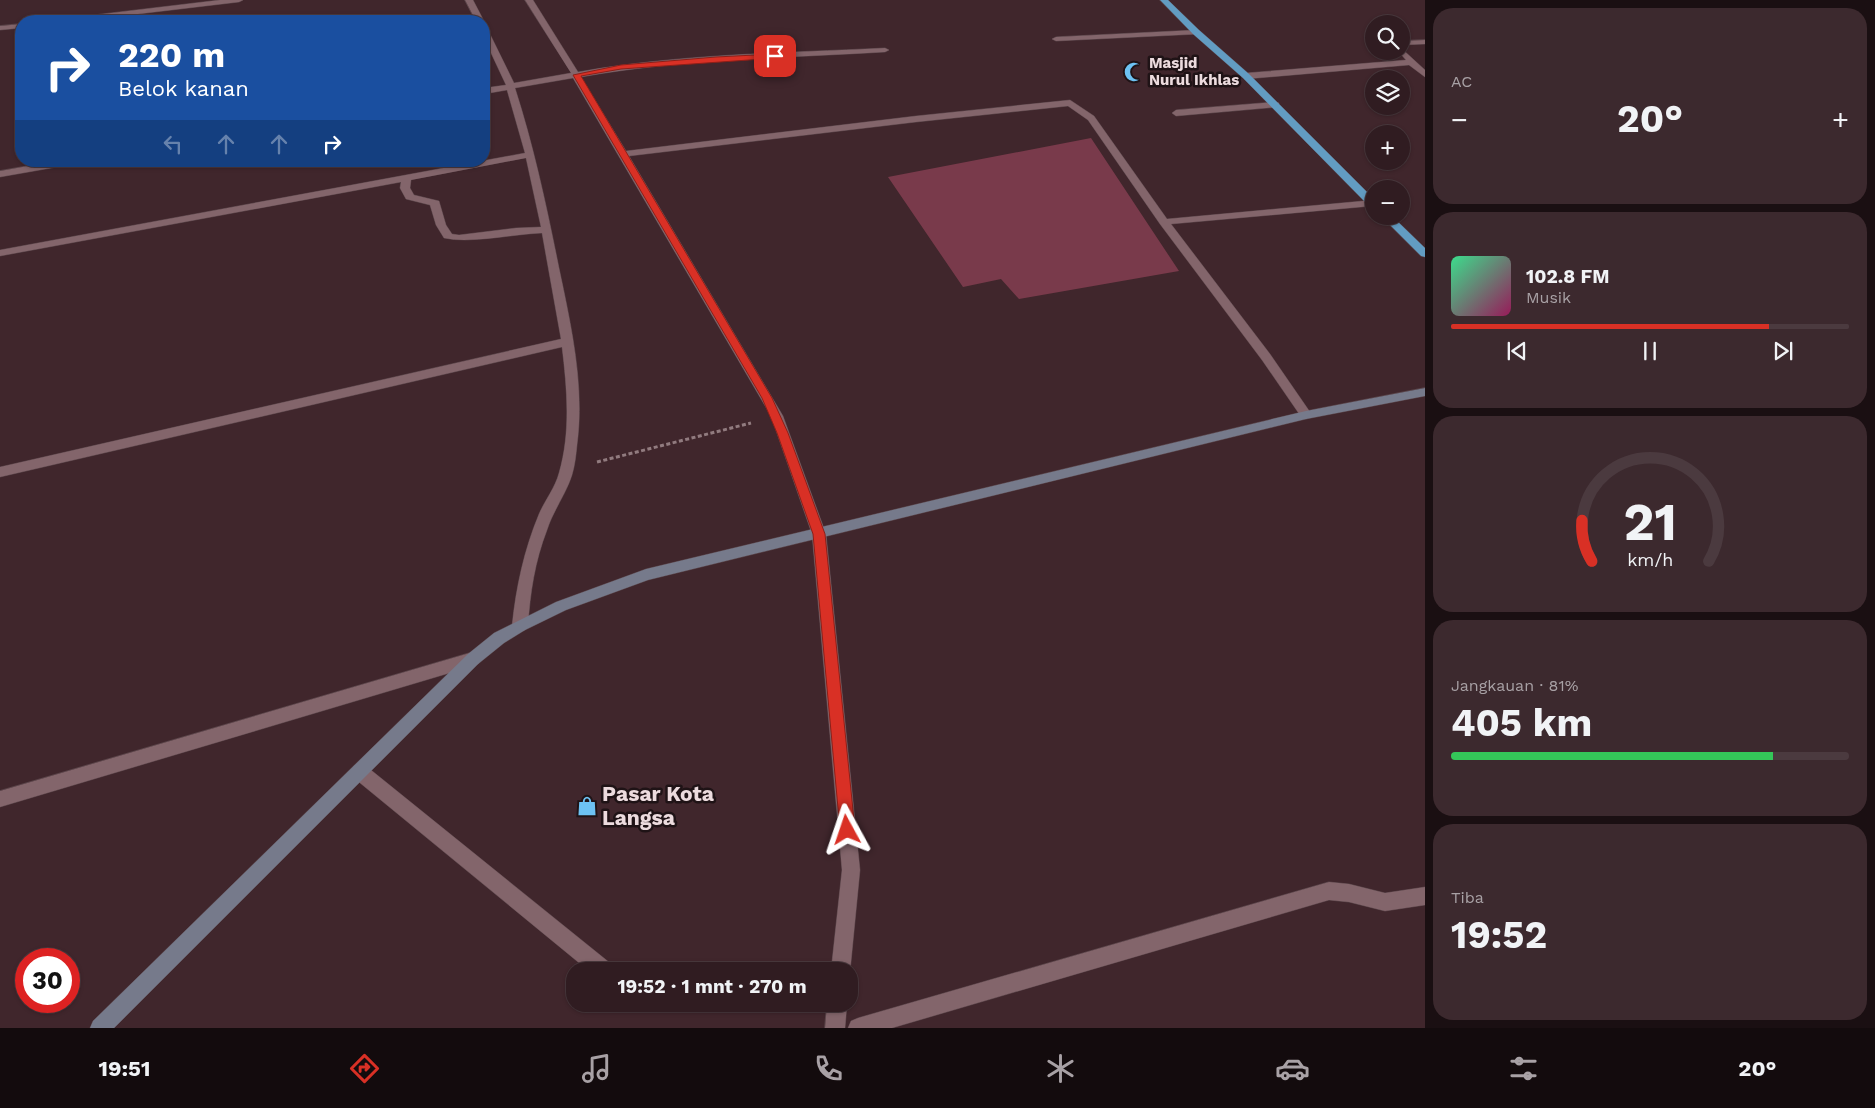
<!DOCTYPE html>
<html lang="id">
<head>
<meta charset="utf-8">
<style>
	body { margin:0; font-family:"Work Sans",sans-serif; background:#3c292e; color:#f1f3f6; height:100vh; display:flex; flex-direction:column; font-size:19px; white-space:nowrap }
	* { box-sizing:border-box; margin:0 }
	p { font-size:16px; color:#a8a1a5 }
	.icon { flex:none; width:28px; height:28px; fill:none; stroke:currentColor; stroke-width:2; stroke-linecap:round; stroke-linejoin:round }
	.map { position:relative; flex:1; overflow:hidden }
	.panel { display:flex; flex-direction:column; gap:8px; padding:8px; background:#1a0f12; width:450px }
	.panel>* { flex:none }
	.hud { position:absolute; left:15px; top:15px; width:475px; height:152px; border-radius:20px; box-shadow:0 1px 4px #0004,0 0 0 1px #4b3a3f; background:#1a4fa0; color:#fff; overflow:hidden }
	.controls { position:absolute; left:1365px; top:15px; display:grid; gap:10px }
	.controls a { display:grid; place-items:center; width:45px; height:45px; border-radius:50%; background:#301c21; box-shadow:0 1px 4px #0004,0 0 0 1px #4b3a3f; font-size:25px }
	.speed { position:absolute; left:15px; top:948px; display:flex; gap:10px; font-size:25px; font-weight:700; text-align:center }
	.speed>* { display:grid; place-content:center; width:65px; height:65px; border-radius:50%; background:#301c21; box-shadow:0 1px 4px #0004,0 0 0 1px #4b3a3f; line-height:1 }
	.speed .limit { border:8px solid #d22; background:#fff; color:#111 }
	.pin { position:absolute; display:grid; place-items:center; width:42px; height:42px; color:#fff; margin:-21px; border-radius:10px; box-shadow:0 2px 8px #0006 }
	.me { position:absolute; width:55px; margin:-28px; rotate:355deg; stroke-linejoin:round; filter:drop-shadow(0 0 4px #0008) }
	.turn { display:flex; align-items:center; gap:18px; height:105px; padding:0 20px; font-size:22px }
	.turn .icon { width:65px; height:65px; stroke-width:2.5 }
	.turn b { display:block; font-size:35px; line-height:42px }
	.lanes { display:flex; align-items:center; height:48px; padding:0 20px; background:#0003; justify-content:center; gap:25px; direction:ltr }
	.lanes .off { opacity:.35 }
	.big { font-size:38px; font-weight:700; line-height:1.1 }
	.panel .tile { flex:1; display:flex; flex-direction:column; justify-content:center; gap:8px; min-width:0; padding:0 18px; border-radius:20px; background:#3c292e }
	.panel .dial { align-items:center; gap:0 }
	.dial svg { height:130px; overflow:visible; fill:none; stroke:#4b3a3f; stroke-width:7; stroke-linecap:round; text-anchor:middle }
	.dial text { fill:#f1f3f6; stroke:none }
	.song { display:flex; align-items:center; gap:15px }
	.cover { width:60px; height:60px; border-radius:8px; background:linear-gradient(135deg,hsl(150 70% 55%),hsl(330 70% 35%)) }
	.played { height:5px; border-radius:2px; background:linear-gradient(90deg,#d93025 80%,#4b3a3f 80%) }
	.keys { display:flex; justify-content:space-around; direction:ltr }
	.heat { display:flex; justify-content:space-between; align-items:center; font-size:28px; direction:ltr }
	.charge { height:8px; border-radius:4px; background:linear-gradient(90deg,#34c759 81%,#4b3a3f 0) }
	.trip { position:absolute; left:566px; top:962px; width:292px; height:50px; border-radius:20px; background:#301c21; box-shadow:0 1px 4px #0004,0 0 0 1px #4b3a3f; font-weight:700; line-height:50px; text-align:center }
	.menu { display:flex; height:80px; justify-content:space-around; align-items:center; background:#130b0d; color:#a8a1a5 }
	.menu .icon { width:35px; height:35px }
	.menu .on { color:#d93025 }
	.menu b { font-size:22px; color:#f1f3f6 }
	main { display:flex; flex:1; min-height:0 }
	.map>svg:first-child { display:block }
	.green { fill:#793a4b }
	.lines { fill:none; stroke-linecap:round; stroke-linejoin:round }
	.minor-casing { stroke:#594449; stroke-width:1 }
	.secondary-casing { stroke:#594449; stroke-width:1 }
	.trunk-casing { stroke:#594449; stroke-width:1 }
	.path { stroke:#917b7f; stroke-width:3; stroke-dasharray:4 2.5; stroke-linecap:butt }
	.minor { fill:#83656b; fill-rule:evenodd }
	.secondary { fill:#767a8b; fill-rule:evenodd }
	.trunk { fill:#629cc2; fill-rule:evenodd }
	.route { fill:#d93025; stroke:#8d1f18 }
	.labels { text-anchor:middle; stroke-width:5; stroke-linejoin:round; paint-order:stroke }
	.far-poi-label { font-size:15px; font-weight:bold; fill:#ecdbde; stroke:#1f1316; text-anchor:start }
	.near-poi-label { font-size:21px; font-weight:bold; fill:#ecdbde; stroke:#1f1316; text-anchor:start }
</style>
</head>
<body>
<main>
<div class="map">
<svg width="1425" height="1028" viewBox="0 0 1425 1028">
	<rect width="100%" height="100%" fill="#40262c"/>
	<!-- green -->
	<path class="green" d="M1091,138L1179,271L1019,299L1001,279L963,287L888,177Z"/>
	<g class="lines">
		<defs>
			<path id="minor" d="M220,0H243L239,2L79,21H57L61,19Z
				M465,0H473L484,21H476Z
				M525,0H533L578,72C679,54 783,53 885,48L889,50L885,52C784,58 681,59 581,77L626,151L916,116L1070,100L1094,116L1167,219L1374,200V206H1372L1171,224L1270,354L1310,412L1312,415L1306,419L1302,418L1262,360L1160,224L1088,120L1068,106L916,122L629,156L783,416L826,534L860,870L850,972L831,971L842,870L812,534L771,416L573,78L515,88C534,147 547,208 559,268C571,325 585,386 577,445C576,455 575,465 572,475C566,494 553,511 547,530C535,561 530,593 528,626L525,630L520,632L515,630L512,626C516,587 524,550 539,514C545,500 555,488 559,473C571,432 567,388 562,347L0,477V467L561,339L542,233C513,234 470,244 444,238L436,225L430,205L406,199L400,188L401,182L0,256V250L525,153L507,90L484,94V88L506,85L484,38V28L488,30L514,83L571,73ZM526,158L541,227L516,228L459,235L452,234L446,225L439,201L414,195L410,188L411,180Z
				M21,24V28L0,30V26Z
				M1196,30H1199V34L1056,41L1052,39L1056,37Z
				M1425,40V44L1401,45V41Z
				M1401,48L1425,70V77L1409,65L1246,79L1242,76L1246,73L1406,60L1398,51H1401Z
				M1276,102L1279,103V107L1176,116L1172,113L1176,110Z
				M56,161H79L74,164L0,177V171Z
				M473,652L478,654L481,659L478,664L473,666L0,807V791Z
				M360,764L366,766L610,963L612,971H589L354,778L352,772L354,766Z
				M1329,882L1349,884L1385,893L1425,887V905L1385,911L1349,902L1329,900L892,1028H848L851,1021L858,1018Z
				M827,1004H847L845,1028H825Z"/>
			<path id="secondary" d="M1425,388V396L1306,419L648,580L566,610L525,630L504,643L478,664L114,1028H90L93,1021L468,654L494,633L556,602L646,569L1306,411Z"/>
			<path id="trunk" d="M1160,0H1168L1199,30L1249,74L1374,199V208L1370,207L1243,78L1193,34Z
				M1381,216H1392L1425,248V257L1421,256Z"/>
		</defs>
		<!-- minor casing -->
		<use href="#minor" class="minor-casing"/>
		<!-- secondary casing -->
		<use href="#secondary" class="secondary-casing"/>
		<!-- trunk casing -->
		<use href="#trunk" class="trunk-casing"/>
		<!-- path -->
		<path class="path" d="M597,462L751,423"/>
		<!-- minor -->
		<use href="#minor" class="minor"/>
		<!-- secondary -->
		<use href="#secondary" class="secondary"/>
		<!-- trunk -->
		<use href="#trunk" class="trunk"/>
	</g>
	<!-- route -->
	<path class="route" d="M775,54L778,56L777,58L621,69L581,76L772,398L788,433L825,534L855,830L852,835L847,837L842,835L840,830L813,534L777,433L762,398L573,75L621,65L716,57Z"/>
	<!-- icons -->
	<defs>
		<symbol id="mosque-bare" viewBox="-9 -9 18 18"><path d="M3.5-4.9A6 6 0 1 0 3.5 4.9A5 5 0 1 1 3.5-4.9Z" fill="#6dc2f3" stroke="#1f1316" stroke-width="2.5" paint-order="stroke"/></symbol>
		<symbol id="shop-bare" viewBox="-9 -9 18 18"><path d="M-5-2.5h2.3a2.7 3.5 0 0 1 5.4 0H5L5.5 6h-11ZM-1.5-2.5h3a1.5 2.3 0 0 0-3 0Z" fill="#6dc2f3" stroke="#1f1316" stroke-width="2.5" paint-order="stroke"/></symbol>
	</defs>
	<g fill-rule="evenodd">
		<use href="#mosque-bare" x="1120" y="58" width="28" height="28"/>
		<use href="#shop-bare" x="573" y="792" width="28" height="28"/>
	</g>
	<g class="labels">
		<!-- far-poi labels -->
		<g class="far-poi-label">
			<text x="1149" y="68">Masjid<tspan x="1149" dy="17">Nurul Ikhlas</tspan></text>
		</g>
		<!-- near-poi labels -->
		<g class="near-poi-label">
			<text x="602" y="801">Pasar Kota<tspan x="602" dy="24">Langsa</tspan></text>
		</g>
	</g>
</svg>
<div class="controls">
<a><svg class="icon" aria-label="search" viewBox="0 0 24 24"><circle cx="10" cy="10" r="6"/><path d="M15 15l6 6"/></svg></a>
<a><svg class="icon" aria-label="layers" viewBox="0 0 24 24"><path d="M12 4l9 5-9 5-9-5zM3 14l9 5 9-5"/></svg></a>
<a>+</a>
<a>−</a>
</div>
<div class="speed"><div class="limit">30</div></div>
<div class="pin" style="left:775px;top:56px;background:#d93025"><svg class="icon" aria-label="arrive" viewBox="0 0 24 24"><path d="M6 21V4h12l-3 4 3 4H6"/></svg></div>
<svg class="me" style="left:847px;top:830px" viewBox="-20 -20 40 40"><path d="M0-17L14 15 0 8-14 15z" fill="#d93025" stroke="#fff" stroke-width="4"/></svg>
<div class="trip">19:52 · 1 mnt · 270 m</div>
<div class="hud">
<div class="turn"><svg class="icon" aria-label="right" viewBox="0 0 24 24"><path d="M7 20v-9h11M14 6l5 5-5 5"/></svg><div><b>220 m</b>Belok kanan</div></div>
<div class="lanes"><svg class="icon off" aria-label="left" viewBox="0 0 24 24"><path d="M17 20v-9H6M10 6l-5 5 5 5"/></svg><svg class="icon off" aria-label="ahead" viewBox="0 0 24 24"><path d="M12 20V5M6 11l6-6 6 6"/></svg><svg class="icon off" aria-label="ahead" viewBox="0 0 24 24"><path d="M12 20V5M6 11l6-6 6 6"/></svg><svg class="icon" aria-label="right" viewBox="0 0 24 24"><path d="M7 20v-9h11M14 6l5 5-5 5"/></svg></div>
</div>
</div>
<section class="panel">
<div class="tile"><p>AC</p>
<div class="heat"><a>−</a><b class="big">20°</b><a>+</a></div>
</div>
<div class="tile">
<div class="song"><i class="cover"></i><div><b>102.8 FM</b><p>Musik</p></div></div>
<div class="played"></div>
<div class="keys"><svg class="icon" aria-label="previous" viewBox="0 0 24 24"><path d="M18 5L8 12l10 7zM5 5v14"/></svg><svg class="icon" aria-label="pause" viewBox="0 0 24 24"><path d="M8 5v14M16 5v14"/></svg><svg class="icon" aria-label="next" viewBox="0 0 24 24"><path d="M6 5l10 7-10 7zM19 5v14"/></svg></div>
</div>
<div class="tile dial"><svg viewBox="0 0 100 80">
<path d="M14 69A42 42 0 1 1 86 69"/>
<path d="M14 69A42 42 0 0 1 8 44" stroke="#d93025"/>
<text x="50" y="56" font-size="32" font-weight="700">21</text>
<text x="50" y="72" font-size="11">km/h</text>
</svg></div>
<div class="tile"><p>Jangkauan · 81%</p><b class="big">405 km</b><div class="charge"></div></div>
<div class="tile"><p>Tiba</p><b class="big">19:52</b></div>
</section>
</main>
<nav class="menu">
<b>19:51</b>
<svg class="icon on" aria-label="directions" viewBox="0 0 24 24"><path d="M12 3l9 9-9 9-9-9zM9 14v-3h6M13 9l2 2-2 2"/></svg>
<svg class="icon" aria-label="music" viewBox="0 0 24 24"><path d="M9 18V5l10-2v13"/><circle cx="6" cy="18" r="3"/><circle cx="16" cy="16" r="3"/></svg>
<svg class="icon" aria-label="phone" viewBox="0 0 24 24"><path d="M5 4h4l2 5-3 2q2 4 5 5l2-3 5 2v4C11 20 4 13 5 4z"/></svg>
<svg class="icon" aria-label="climate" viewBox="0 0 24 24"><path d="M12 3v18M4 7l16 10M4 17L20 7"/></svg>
<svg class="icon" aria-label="car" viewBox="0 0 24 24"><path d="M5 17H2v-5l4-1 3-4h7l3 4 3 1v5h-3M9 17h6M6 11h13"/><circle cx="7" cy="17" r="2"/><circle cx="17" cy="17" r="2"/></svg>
<svg class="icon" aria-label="filters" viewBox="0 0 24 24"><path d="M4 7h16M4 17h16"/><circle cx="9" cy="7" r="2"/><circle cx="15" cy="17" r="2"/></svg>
<b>20°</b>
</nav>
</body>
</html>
